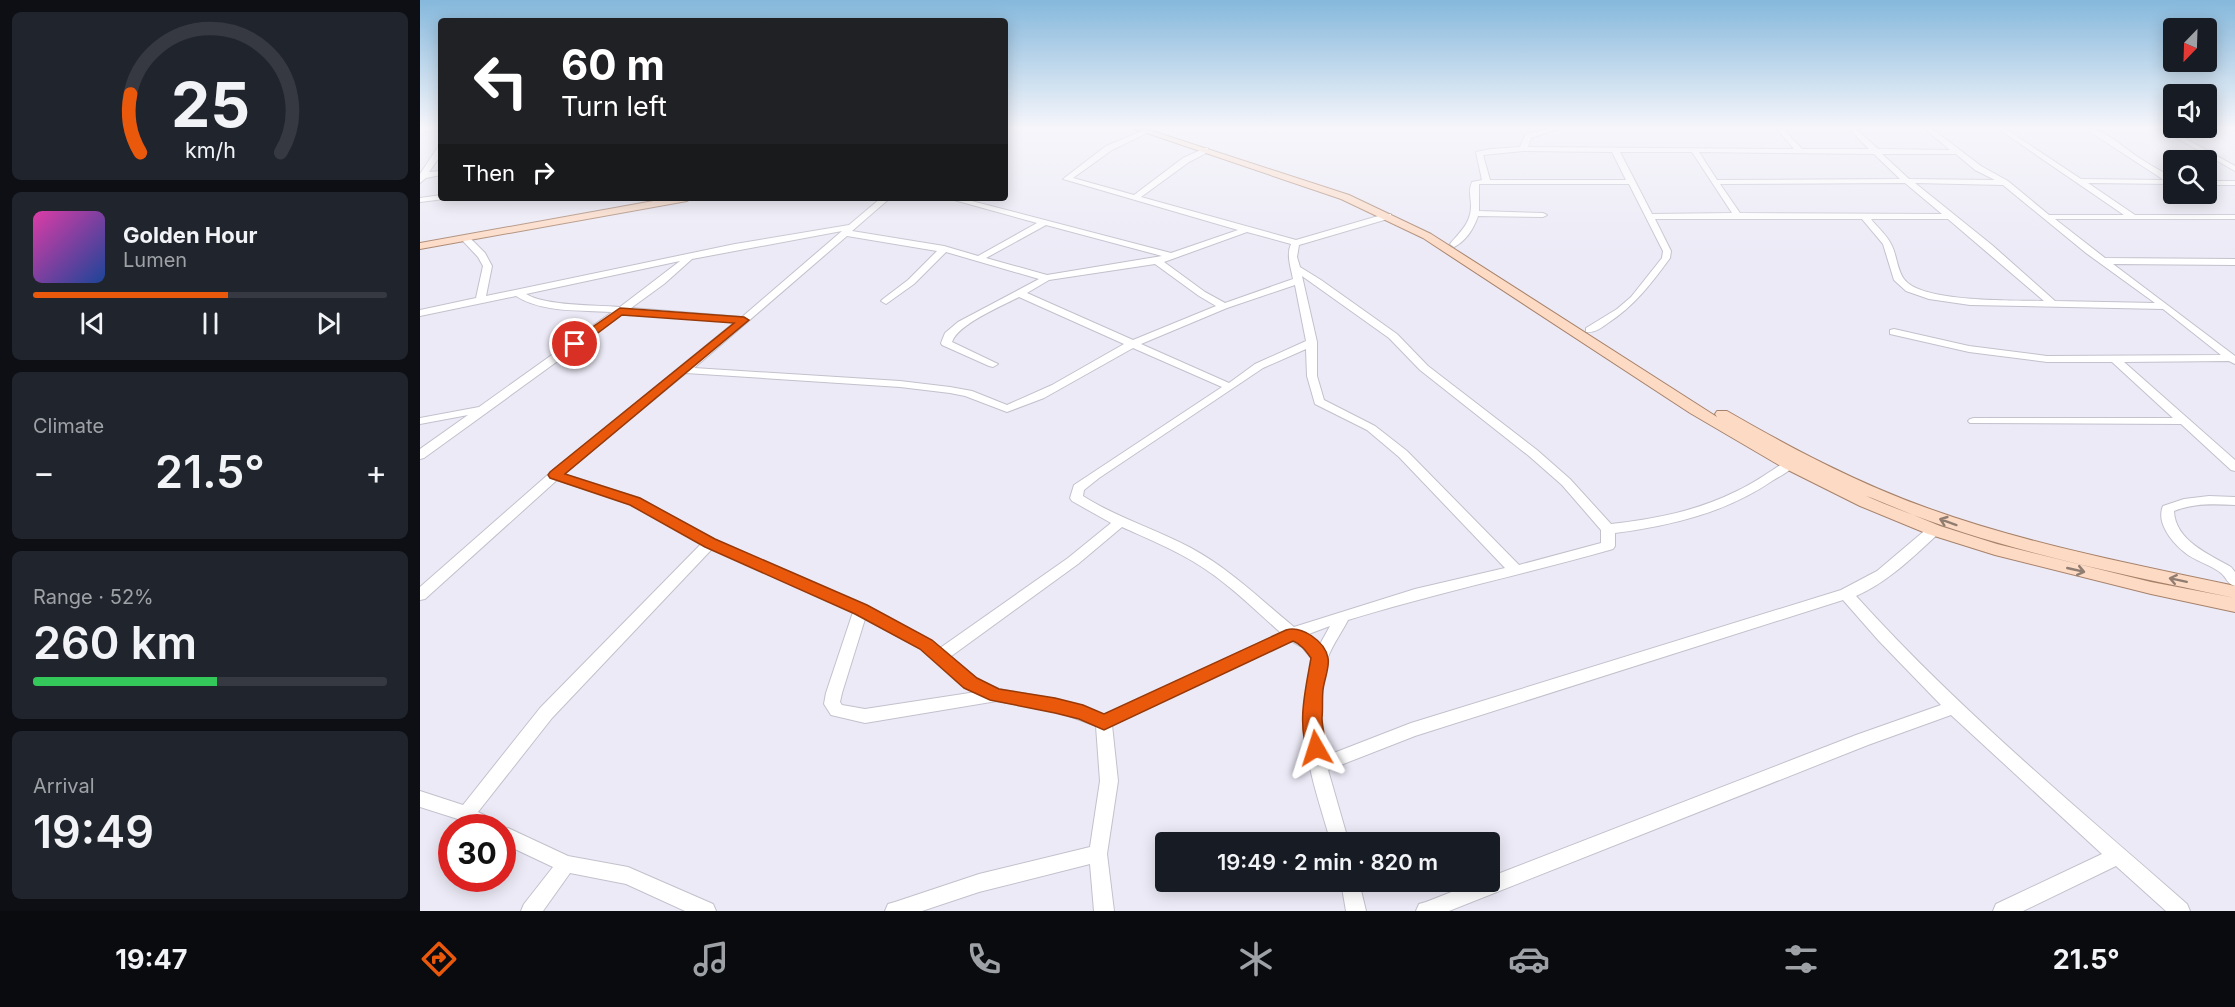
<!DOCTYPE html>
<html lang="en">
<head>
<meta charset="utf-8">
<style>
	body { margin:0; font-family:Inter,sans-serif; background:#20242c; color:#f1f3f6; height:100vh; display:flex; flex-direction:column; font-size:22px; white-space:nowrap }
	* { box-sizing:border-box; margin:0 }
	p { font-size:20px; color:#9ea1a6 }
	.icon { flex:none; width:33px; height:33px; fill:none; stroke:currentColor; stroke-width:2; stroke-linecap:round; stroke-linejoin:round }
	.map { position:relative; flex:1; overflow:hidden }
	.drawer { display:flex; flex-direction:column; gap:12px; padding:12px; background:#0d0f14; width:420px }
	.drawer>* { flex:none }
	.banner { position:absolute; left:18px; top:18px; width:570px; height:183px; border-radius:6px; box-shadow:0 3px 15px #0003; background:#202124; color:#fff; overflow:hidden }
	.needle { width:39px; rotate:203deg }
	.fabs { position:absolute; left:1743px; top:18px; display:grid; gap:12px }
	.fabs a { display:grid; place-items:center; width:54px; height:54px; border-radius:6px; background:#171b24; box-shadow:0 3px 15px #0003; font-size:30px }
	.speed { position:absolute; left:18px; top:814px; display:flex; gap:12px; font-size:30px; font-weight:700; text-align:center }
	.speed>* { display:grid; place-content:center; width:78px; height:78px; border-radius:50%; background:#171b24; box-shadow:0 3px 15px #0003; line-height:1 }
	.speed .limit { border:9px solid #d22; background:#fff; color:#111 }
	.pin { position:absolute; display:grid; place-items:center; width:51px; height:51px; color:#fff; margin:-26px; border:3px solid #fff; border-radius:50%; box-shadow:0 2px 6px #0007 }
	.me { position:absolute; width:66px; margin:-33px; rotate:354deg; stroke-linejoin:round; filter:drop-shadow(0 0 4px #0008) }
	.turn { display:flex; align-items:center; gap:21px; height:126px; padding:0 24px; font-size:27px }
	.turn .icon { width:78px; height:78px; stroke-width:2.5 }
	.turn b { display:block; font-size:42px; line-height:51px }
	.then { display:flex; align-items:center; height:57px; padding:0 24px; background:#0003; gap:12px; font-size:22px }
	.big { font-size:45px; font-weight:600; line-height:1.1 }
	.drawer .tile { flex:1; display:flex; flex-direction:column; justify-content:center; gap:9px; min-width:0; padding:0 21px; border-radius:9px; background:#20242c }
	.drawer .dial { align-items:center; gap:0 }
	.dial svg { height:156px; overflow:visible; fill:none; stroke:#363941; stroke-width:7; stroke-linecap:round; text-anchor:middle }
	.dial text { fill:#f1f3f6; stroke:none }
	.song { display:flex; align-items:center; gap:18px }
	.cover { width:72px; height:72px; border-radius:9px; background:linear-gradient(135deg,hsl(320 70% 55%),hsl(220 70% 35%)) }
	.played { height:6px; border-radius:3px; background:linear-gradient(90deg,#ea580c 55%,#363941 55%) }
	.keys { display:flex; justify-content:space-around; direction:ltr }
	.heat { display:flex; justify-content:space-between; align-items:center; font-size:33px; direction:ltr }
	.charge { height:9px; border-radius:4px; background:linear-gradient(90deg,#34c759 52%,#363941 0) }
	.trip { position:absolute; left:735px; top:832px; width:345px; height:60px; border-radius:6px; background:#171b24; box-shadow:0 3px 15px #0003; font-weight:600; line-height:60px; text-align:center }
	.tabs { display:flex; height:96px; justify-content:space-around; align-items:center; background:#090b0e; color:#9ea1a6 }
	.tabs .icon { width:42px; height:42px }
	.tabs .on { color:#ea580c }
	.tabs b { font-size:27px; color:#f1f3f6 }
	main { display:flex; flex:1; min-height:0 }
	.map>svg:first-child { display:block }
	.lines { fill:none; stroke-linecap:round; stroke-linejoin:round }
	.minor-casing { stroke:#c2c1cc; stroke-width:2 }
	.major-casing { stroke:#a7826b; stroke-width:2 }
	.minor { fill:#fff; fill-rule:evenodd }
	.major { fill:#fddac4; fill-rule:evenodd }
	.oneway { stroke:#907d72 }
	.route { fill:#ea580c; stroke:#983908; stroke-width:1.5 }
</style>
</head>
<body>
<main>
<section class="drawer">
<div class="tile dial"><svg viewBox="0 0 100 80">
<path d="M14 69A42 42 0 1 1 86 69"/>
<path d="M14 69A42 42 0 0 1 9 39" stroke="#ea580c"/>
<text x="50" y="56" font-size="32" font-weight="700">25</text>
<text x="50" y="72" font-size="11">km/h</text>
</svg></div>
<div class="tile">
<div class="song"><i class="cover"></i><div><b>Golden Hour</b><p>Lumen</p></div></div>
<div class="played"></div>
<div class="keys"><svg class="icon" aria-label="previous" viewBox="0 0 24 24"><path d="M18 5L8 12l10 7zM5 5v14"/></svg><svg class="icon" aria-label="pause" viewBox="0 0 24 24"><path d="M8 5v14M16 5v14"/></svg><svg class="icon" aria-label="next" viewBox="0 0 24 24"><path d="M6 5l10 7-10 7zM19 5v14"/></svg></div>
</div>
<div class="tile"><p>Climate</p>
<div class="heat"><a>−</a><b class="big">21.5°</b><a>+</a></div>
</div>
<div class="tile"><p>Range · 52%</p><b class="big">260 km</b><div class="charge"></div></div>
<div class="tile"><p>Arrival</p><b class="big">19:49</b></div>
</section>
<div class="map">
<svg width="1815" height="911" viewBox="0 0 1815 911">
	<rect width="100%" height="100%" fill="#eceaf6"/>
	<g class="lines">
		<defs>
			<path id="minor" d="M0,128H21V130L0,132Z
				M1131,128H1140L1111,138L1108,147L1374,149L1356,128H1362L1382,149H1449L1428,128H1435L1458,149L1530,150L1504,128H1511L1561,166L1588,181L1629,215H1704L1577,128H1584L1661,179L1744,180L1664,128C1682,126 1706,150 1721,159C1731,166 1743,172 1754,178L1752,184L1668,183L1715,215H1815V219H1635L1685,258L1815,259V265L1693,264L1815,356V364L1809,361L1704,362L1815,460V471L1811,470L1761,424L1550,423L1548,421L1550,419L1554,418H1753L1692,362H1627L1549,352L1470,334V330L1474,329L1549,346L1627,356L1801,355L1743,309L1550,305L1509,299L1486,291L1474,280L1463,244L1442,219H1235L1251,251L1250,258C1232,283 1214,306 1188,323C1181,328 1175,333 1166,332V328L1197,309L1211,297L1242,258L1243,251L1209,184H1059V211L1123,213L1127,215L1123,217L1058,216C1054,228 1046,241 1034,247L1030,244C1040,232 1051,223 1051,206C1051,197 1048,191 1052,182L1062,180L1056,152L1071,149L1100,147L1105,135ZM1103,151L1192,152L1206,180H1070L1063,155ZM1200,152H1272L1312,213L1232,214ZM1279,152L1454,154L1480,179L1297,180ZM1462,154H1536L1555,170L1575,180L1489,179ZM1485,183L1522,214L1320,213L1300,184ZM1495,183L1583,185L1666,253L1735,303L1635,301L1572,245ZM1451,219H1528L1624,301C1595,300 1501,303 1484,279C1477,270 1477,255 1471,244C1467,235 1457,227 1451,219Z
				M1739,128H1746L1815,166V171Z
				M727,129L729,130V132L692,150L653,178L714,195L763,158L785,148H788V152L769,162L721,197L876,240L965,214H971V218L879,245L877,257L880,267L901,280L977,334L1008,366L1117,450L1150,479L1191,524C1235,519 1277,511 1317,491C1334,483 1349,472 1365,462L1369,461L1375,465C1369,472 1360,476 1352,481C1305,513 1250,526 1195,533V546L1193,549C1105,574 1016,593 928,620C922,632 913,644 908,657C897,686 900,727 906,756L991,723L1421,590L1457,571L1509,527H1519L1521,530L1519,533C1493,557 1468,582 1436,596C1537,708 1654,805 1767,904L1770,911H1746L1696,866L1603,911H1573L1576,904L1682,854L1531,715L1448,745L1029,911H996L999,904L1006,902L1057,882H1070V877L1436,735L1521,705L1459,641L1423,600L995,736L908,770L929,843H911C901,807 886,767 885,729C885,705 888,682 892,659L882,647L871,641L692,725L698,781L687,854L694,911H674L670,864L559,892L502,911H465L468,904L475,902L559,874L670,847L680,781L676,726L635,711L577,701L445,723L411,715L404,704L406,693L433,612L292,549L132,718L58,812L78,822L80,827L88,828L148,856L208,867L293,904L296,911H265L206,884L150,873L123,911H101L104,904L133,867L82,843V828H55L41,820L0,807V791L43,805L120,708L281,544L211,504L137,480L5,599L0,600V587L131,472L315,322L204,313L4,458L0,459V449L48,415L0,424V418L59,407L192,312C162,310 122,313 96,296L0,316V310L56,298L63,266L58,257L42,240V236H48L65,253L72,266L66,296L315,244L429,225L461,198H470L432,231L524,246L558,256L617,223L527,198H540L751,253L818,230L643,179L686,146ZM626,225L742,256L627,275L566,258ZM422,231L322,317L211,308L244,284L272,259ZM827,232L871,244C866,255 871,268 873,279L805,303L785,292L744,262ZM427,236L517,251L488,280L463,299L461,301L466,304L494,284L526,252L619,279L538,322L525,333L521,343L522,345L569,366L573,367L578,364L532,342C538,324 582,306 599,297L704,344L632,385L587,405L552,391L530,387L480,381L274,368ZM260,261L200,307C176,305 125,306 106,294ZM735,264L779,296L796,306L713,340L607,293L629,280ZM882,276L969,338L1000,370L1109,456L1142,485L1181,530V543L1099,565L987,451L955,426L904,400L897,376V342ZM875,285L886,341L835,364L809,383L721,344L807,308ZM713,348L802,387L654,485L650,498L652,501L691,523L648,558L520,648L511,641L446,606L295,540L219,498L144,474L266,373L480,387L530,393L545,396L587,412L624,398ZM886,349L887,376L895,404L947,430L979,457L1085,568L995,589L874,627C841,600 810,569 771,548C736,529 697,518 663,496L664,490L679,478L843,368ZM702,527C726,538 751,548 774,562C806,581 833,608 861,633L684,715L635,699L579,689L556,679L530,657L658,564ZM445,619L501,649L546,687L556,692L445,709L422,705L420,702L422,693ZM910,626L899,646L886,635Z
				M18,147H21V155L9,172L21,171V175L6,178L0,183V174Z
				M1786,181H1815V185H1786Z
				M21,195V198L24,199L0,202V198Z
				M1789,496L1815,497V505C1794,504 1774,503 1754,511C1755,540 1788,554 1811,567L1815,572V586C1807,584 1807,578 1801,573C1790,564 1774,561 1763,551C1751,541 1736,522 1743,506L1764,499Z
				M921,882H939L946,911H926Z"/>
			<path id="major" d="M712,128H723L929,195L1011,234L1297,417L1295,414L1297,411H1307C1371,448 1437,483 1507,508C1607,544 1711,564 1815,586V598C1690,572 1563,547 1446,496L1452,498L1520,526L1577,544L1731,582L1815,598V612L1731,594L1575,555L1508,534L1440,506L1364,468L1270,413L1003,238L921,199Z
				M250,198H272L267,201L0,249V243Z"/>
		</defs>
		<!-- minor casing -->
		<use href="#minor" class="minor-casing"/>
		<!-- major casing -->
		<use href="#major" class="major-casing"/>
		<!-- minor -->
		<use href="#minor" class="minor"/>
		<!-- major -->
		<use href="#major" class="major"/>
	</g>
	<!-- one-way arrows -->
	<defs><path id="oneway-shaft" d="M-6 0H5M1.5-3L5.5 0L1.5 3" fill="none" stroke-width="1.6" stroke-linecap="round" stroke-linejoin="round" transform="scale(1.5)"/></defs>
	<g class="oneway">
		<use href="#oneway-shaft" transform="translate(1528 522) rotate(-160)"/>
		<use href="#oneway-shaft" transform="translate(1656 570) rotate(13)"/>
		<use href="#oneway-shaft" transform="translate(1758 580) rotate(-168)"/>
	</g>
	<!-- sky -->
	<linearGradient id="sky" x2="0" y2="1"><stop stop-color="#85b8dc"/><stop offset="0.5" stop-color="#f6f6fb"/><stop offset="1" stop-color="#f6f6fb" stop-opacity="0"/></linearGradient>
	<rect width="1815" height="255" fill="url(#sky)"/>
	<!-- route -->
	<path class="route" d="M200,308L324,317L329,320L145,474L220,498L295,539L447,605L512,640L557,678L579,689L635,698L663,705L684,714L866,630C881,625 905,641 908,658C910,667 904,680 903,690C902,699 903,709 902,718C902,729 908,744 903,754L896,756L889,754C876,726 886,687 891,658C886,651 881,644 873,641L684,730L659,719L635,713L570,700L544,688L500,649L435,614L285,547L210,505L130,478L128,475L130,472L314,323L202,315L159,347H151V342Z"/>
</svg>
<div class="fabs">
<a><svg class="needle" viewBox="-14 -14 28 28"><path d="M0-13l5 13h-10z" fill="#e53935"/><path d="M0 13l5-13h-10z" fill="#9ea1a6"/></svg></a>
<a><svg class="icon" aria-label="sound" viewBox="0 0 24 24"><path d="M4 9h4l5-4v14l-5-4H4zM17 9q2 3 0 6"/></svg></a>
<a><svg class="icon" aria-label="search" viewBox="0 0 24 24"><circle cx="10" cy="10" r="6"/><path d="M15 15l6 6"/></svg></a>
</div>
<div class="speed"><div class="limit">30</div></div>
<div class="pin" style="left:155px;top:344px;background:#d93025"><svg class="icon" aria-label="arrive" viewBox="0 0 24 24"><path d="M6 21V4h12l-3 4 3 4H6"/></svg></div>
<svg class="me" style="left:896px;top:748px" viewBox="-20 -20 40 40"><path d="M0-17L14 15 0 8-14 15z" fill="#ea580c" stroke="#fff" stroke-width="4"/></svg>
<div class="trip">19:49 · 2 min · 820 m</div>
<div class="banner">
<div class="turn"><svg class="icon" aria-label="left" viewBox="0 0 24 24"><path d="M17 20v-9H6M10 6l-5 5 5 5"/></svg><div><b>60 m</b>Turn left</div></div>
<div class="then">Then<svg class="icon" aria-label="right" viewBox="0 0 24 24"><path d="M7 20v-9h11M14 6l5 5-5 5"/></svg></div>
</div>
</div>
</main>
<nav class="tabs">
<b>19:47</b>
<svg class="icon on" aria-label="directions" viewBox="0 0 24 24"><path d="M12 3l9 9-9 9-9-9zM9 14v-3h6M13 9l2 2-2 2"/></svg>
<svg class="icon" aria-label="music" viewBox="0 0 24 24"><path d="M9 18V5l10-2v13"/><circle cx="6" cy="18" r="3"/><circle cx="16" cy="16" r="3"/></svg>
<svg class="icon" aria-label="phone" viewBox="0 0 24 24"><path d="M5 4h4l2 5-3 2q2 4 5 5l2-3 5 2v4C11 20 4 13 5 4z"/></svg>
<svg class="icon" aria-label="climate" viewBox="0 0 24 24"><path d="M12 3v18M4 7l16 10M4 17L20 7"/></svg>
<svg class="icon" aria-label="car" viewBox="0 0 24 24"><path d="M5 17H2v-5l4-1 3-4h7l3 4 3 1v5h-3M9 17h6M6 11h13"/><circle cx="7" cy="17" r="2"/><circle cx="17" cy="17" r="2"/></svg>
<svg class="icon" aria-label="filters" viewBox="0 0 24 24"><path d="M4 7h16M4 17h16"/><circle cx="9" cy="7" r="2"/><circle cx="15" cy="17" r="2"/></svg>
<b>21.5°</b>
</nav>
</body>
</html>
